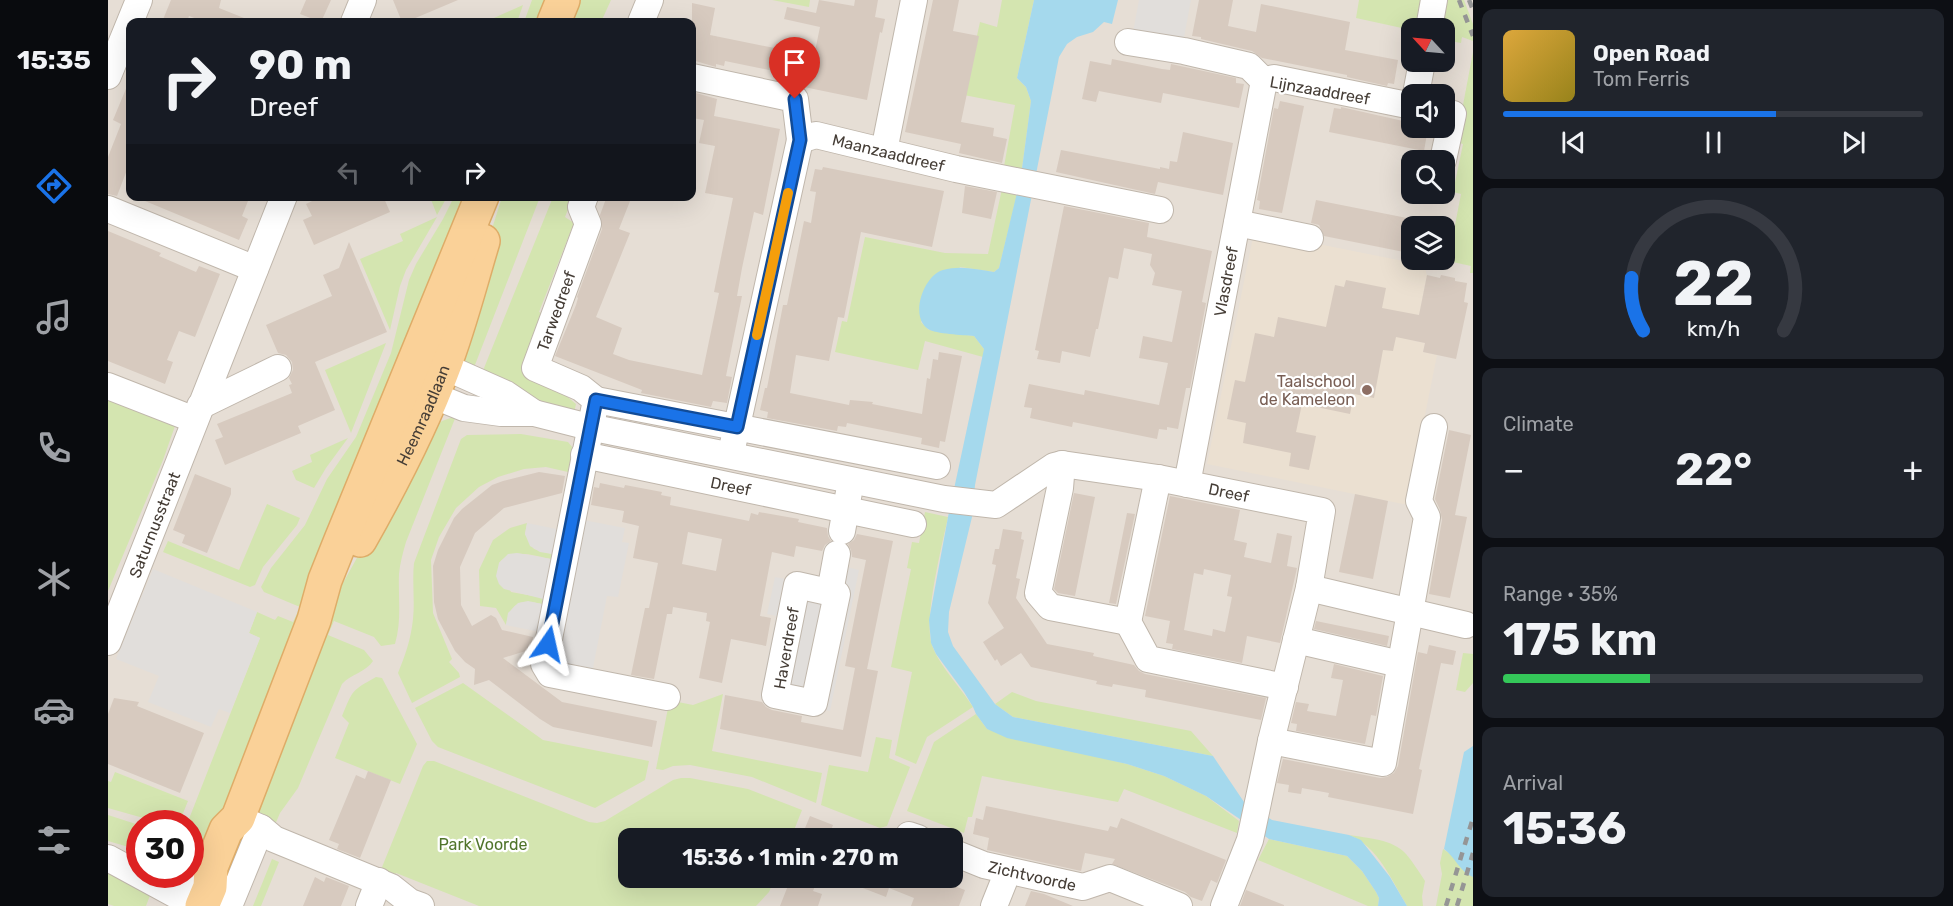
<!DOCTYPE html>
<html lang="en">
<head>
<meta charset="utf-8">
<style>
	body { margin:0; font-family:Rubik,sans-serif; background:#20242c; color:#f1f3f6; height:100vh; display:flex; flex-direction:column; font-size:22px; white-space:nowrap }
	* { box-sizing:border-box; margin:0 }
	p { font-size:20px; color:#9ea1a6 }
	.icon { flex:none; width:33px; height:33px; fill:none; stroke:currentColor; stroke-width:2; stroke-linecap:round; stroke-linejoin:round }
	.map { position:relative; flex:1; overflow:hidden }
	.panel { display:flex; flex-direction:column; gap:9px; padding:9px; background:#0d0f14; width:480px }
	.panel>* { flex:none }
	.guide { position:absolute; left:18px; top:18px; width:570px; height:183px; border-radius:12px; box-shadow:0 6px 24px #0002; background:#171b24; color:#f1f3f6; overflow:hidden }
	.needle { width:39px; rotate:296deg }
	.controls { position:absolute; left:1293px; top:18px; display:grid; gap:12px }
	.controls a { display:grid; place-items:center; width:54px; height:54px; border-radius:12px; background:#171b24; box-shadow:0 6px 24px #0002; font-size:30px }
	.speed { position:absolute; left:18px; top:810px; display:flex; gap:12px; font-size:30px; font-weight:700; text-align:center }
	.speed>* { display:grid; place-content:center; width:78px; height:78px; border-radius:50%; background:#171b24; box-shadow:0 6px 24px #0002; line-height:1 }
	.speed .limit { border:9px solid #d22; background:#fff; color:#111 }
	.pin { position:absolute; display:grid; place-items:center; width:51px; height:51px; color:#fff; margin:-62px -26px; border-radius:50% 50% 50% 0; rotate:-45deg; box-shadow:0 0 6px #0007 }
	.pin .icon { rotate:45deg }
	.me { position:absolute; width:66px; margin:-33px; rotate:11deg; stroke-linejoin:round; filter:drop-shadow(0 0 4px #0008) }
	.turn { display:flex; align-items:center; gap:21px; height:126px; padding:0 24px; font-size:27px }
	.turn .icon { width:78px; height:78px; stroke-width:2.5 }
	.turn b { display:block; font-size:42px; line-height:51px }
	.lanes { display:flex; align-items:center; height:57px; padding:0 24px; background:#0003; justify-content:center; gap:30px; direction:ltr }
	.lanes .off { opacity:.35 }
	.big { font-size:45px; font-weight:700; line-height:1.1 }
	.panel .widget { flex:1; display:flex; flex-direction:column; justify-content:center; gap:9px; min-width:0; padding:0 21px; border-radius:12px; background:#20242c }
	.panel .dial { align-items:center; gap:0 }
	.dial svg { height:156px; overflow:visible; fill:none; stroke:#363941; stroke-width:7; stroke-linecap:round; text-anchor:middle }
	.dial text { fill:#f1f3f6; stroke:none }
	.song { display:flex; align-items:center; gap:18px }
	.cover { width:72px; height:72px; border-radius:9px; background:linear-gradient(135deg,hsl(40 70% 55%),hsl(50 70% 35%)) }
	.played { height:6px; border-radius:3px; background:linear-gradient(90deg,#1a73e8 65%,#363941 65%) }
	.keys { display:flex; justify-content:space-around; direction:ltr }
	.heat { display:flex; justify-content:space-between; align-items:center; font-size:33px; direction:ltr }
	.charge { height:9px; border-radius:4px; background:linear-gradient(90deg,#34c759 35%,#363941 0) }
	.trip { position:absolute; left:510px; top:828px; width:345px; height:60px; border-radius:12px; background:#171b24; box-shadow:0 6px 24px #0002; font-weight:700; line-height:60px; text-align:center }
	main { display:flex; flex:1; min-height:0 }
	.dock { display:flex; flex-direction:column; width:108px; justify-content:space-around; align-items:center; background:#090b0e; color:#9ea1a6 }
	.dock .icon { width:42px; height:42px }
	.dock .on { color:#1a73e8 }
	.dock b { font-size:27px; color:#f1f3f6 }
	.map>svg:first-child { display:block }
	.residential { fill:#e6ded5; fill-rule:evenodd }
	.education { fill:#ebe0d1 }
	.green { fill:#d4e5b0 }
	.parking { fill:#e1dedb }
	.water { fill:#a5d9ed }
	.building { fill:#d7cabf; fill-rule:evenodd }
	.lines { fill:none; stroke-linecap:round; stroke-linejoin:round }
	.minor-casing { stroke:#c0b7ac; stroke-width:28 }
	.major-casing { stroke:#deac68; stroke-width:36 }
	.minor { stroke:#fff; stroke-width:26 }
	.major { stroke:#fad198; stroke-width:33 }
	.rail { stroke:#959595; stroke-width:4.5; stroke-dasharray:8 8; stroke-linecap:butt }
	.route-casing { stroke:#114b97; stroke-width:15 }
	.route { stroke:#1a73e8; stroke-width:10 }
	.slow { stroke:#f59e0b; stroke-width:10 }
	.education-dot { fill:#8d6e63; stroke:#fff; stroke-width:2 }
	.labels { text-anchor:middle; stroke-width:4.5; stroke-linejoin:round; paint-order:stroke }
	.street-label { font-size:16px; fill:#453d36; stroke:#fff }
	.education-label { font-size:16px; fill:#785e54; stroke:#fff; text-anchor:end }
	.park-label { font-size:16px; fill:#50742b; stroke:#fff }
</style>
</head>
<body>
<main>
<nav class="dock">
<b>15:35</b>
<svg class="icon on" aria-label="directions" viewBox="0 0 24 24"><path d="M12 3l9 9-9 9-9-9zM9 14v-3h6M13 9l2 2-2 2"/></svg>
<svg class="icon" aria-label="music" viewBox="0 0 24 24"><path d="M9 18V5l10-2v13"/><circle cx="6" cy="18" r="3"/><circle cx="16" cy="16" r="3"/></svg>
<svg class="icon" aria-label="phone" viewBox="0 0 24 24"><path d="M5 4h4l2 5-3 2q2 4 5 5l2-3 5 2v4C11 20 4 13 5 4z"/></svg>
<svg class="icon" aria-label="climate" viewBox="0 0 24 24"><path d="M12 3v18M4 7l16 10M4 17L20 7"/></svg>
<svg class="icon" aria-label="car" viewBox="0 0 24 24"><path d="M5 17H2v-5l4-1 3-4h7l3 4 3 1v5h-3M9 17h6M6 11h13"/><circle cx="7" cy="17" r="2"/><circle cx="17" cy="17" r="2"/></svg>
<svg class="icon" aria-label="filters" viewBox="0 0 24 24"><path d="M4 7h16M4 17h16"/><circle cx="9" cy="7" r="2"/><circle cx="15" cy="17" r="2"/></svg>
</nav>
<div class="map">
<svg width="1365" height="906" viewBox="0 0 1365 906">
	<rect width="100%" height="100%" fill="#f2ede6"/>
	<!-- residential -->
	<path class="residential" d="M0,0H1365V906H0ZM22,22H584V196H22ZM1304,28H1336V62H1304ZM1304,94H1336V128H1304ZM1304,160H1336V194H1304ZM1304,226H1336V260H1304ZM32,824H82V874H32ZM520,838H844V878H520Z"/>
	<!-- education -->
	<path class="education" d="M1145,237L1200,242L1305,263V266L1317,268L1319,275L1306,341L1317,343L1315,352L1329,355L1315,425L1305,506L1099,464Z"/>
	<!-- green -->
	<path class="green" d="M424,0H446L437,22H416Z
		M467,0H503L493,22H457Z
		M664,0H702L701,7Z
		M894,0H926L909,78L918,87L923,101L913,176L895,172L907,105L856,95L872,22L889,27Z
		M1251,0H1317L1314,28L1303,30L1248,18Z
		M1334,0H1356L1365,24V41L1354,37L1353,43L1337,40L1336,28H1329Z
		M415,5L409,22H377Z
		M1365,52V273H1362L1363,266L1340,261L1353,194L1345,192L1355,144L1348,142Z
		M895,184L911,187L891,268L886,272L852,267L813,322L821,330L866,336L876,349L875,357L817,341L810,370L727,352L734,321L739,322L757,237L837,253L880,254Z
		M322,197H339L329,215Z
		M346,197H367L123,801L94,848L90,854L83,857L82,824H79L152,638L141,633L149,612L167,620L170,616L185,622L192,607L156,592L153,587L163,568L197,525L219,479L248,437L283,353L301,280L308,264L335,219Z
		M394,197H432L365,370L355,360L349,340Z
		M445,197H465L457,217L466,223L431,312L442,316L418,376L456,394L468,404L466,413L372,378Z
		M329,217L298,270L292,286L282,330L252,259L295,241L292,234Z
		M278,343L243,433L217,370Z
		M0,398L67,426L55,460L0,591Z
		M348,416L298,542C295,552 292,563 291,574C290,598 294,620 287,644L273,646L266,637L226,621L220,635L256,650L265,661C258,672 243,674 234,684L190,788L172,813L166,827L145,818L230,592L250,556L274,526L326,427L334,421Z
		M413,434L460,442L465,448L460,472L438,467L416,469L390,477L371,487L348,508L331,537L323,560L325,613L344,659L341,662L351,673L352,677L304,703L290,673C297,656 303,639 305,619C307,601 304,582 306,563L353,439L359,435Z
		M240,438L218,468L206,488L188,480L184,471L204,462L202,455Z
		M159,504L192,518L189,525L155,567L147,585L142,587L55,552L60,541L131,570Z
		M817,512L840,517C834,546 815,620 824,645C830,664 853,688 865,707L819,737L808,764L787,755L804,672L783,667L803,569L799,568L804,542L811,543Z
		M419,523L417,534L426,549L444,554L443,559C426,556 404,547 391,563L403,592L436,598L434,604C412,599 403,602 398,625L388,608L372,606L371,570L385,540L402,528Z
		M1355,653L1365,654V683L1357,692L1348,690Z
		M268,677L274,678L309,744L292,784L227,758L241,723L234,716C245,690 243,691 268,677Z
		M355,683L435,740L541,761L537,780L487,808L330,747L324,741L307,708Z
		M904,692L928,701L1083,731L1105,756L905,717L887,704Z
		M615,694L604,751L714,773L708,803L644,777L582,765L565,766L555,770L548,769L561,703L565,701L585,705Z
		M868,714L879,729L1019,764L1056,776L1098,796L1131,821L1129,833L1016,789L1010,802L874,776L864,817H860L856,833L799,811L826,742Z
		M768,737L784,740L781,758L802,767L779,826L772,828L713,805L721,765L760,772Z
		M319,761H326L481,822L489,823L497,821L565,780L573,778H582L640,789L694,810L683,838H520V878H667L661,892L648,906H371L288,873L286,877L272,872L315,766Z
		M7,772L80,801L71,823H53L0,808V781L3,782Z
		M0,815L31,825V850L0,841Z
		M1241,835C1259,838 1285,839 1298,854C1305,862 1311,872 1317,881L1314,896L1315,906H1299C1285,882 1269,845 1241,835Z
		M1161,839L1239,856L1254,871L1268,892L1271,898L1270,906H1260L1150,860Z
		M1335,849L1344,855L1365,877V906H1328L1334,874L1332,863Z
		M164,859L171,862L153,906H145Z
		M0,868L44,890L38,906H6L0,904Z"/>
	<!-- parking -->
	<path class="parking" d="M1031,0H1083L1075,43L1025,32Z
		M470,519L517,528L514,542L521,543L510,597L499,596L484,673L441,664L447,635L398,625L400,613L410,603L420,601L434,604L435,599L396,589L391,584L388,576L391,563L400,554L409,553L443,559L444,554L432,552L422,546L417,534L419,523L468,533Z
		M722,563L751,570L722,711L652,697L668,616L659,614L667,577L718,587Z
		M45,569L149,612L141,633L152,638L122,713L111,709L103,727L40,702L51,676L8,659Z"/>
	<!-- water -->
	<path class="water" d="M926,0H1010L1004,24L996,22L985,32L969,37L959,44L951,57L867,485L864,517L841,612L840,632L845,646L887,704L905,717L1105,756L1136,802L1164,820L1241,835L1253,840L1282,877L1299,906H1270L1271,898L1268,892L1254,871L1239,856L1161,839L1098,796L1056,776L1019,764L899,738L879,729L868,714L865,707L856,692L828,654L823,643L821,620L840,517L876,349L866,336C855,335 828,334 820,329C801,316 816,275 835,270C852,265 868,269 886,272L891,268L913,176L923,101L918,87L909,78Z
		M1365,746V877C1352,872 1347,857 1336,849L1356,752Z"/>
	<!-- building -->
	<path class="building" d="M63,0H113L111,8L146,22H97L81,16L79,22H54Z
		M198,0H223L213,22L192,14Z
		M285,0H350L298,22H294Z
		M711,0L746,6L747,0H770L767,17L777,19L774,33L772,32L759,100L696,87L693,86L695,77L617,61L616,66L608,64V67L584,60V3L607,8L602,35L706,56L712,27L676,19L679,7L708,13Z
		M825,0H851L845,31L871,36L853,122L886,128L885,136L899,139L894,163L851,153L853,144L797,132Z
		M1091,0H1125L1120,26L1148,32L1153,4L1242,22L1237,50L1290,60L1286,84L1280,83L1279,86L1239,77V75L1154,58L1144,51L1093,39V37L1084,36Z
		M1004,59L1054,69L1062,70L1063,64L1128,78V83L1136,84L1131,108L1055,93L1053,103L991,91L988,102L974,99L982,61L1003,65Z
		M22,79V162L9,196L0,194V157L13,124L5,120Z
		M588,93L609,99L606,116L672,129L655,215L646,212L634,268L629,296H634L618,376L624,377L619,403L605,401L603,407L533,393L534,390L447,356L468,305L470,298L469,297L494,229L492,215L499,196H524L511,229L522,233L488,317L514,328L505,354L521,360L594,375L611,293L606,292L625,198L597,193L607,146L591,143L596,120L584,118V94L588,95Z
		M1172,101L1196,106L1174,213L1151,209L1152,201L1149,200L1166,108L1170,109Z
		M1233,107L1304,123V128H1320L1316,151L1221,132L1226,108L1233,109Z
		M1075,132L1125,143L1115,195L1050,182L1047,194L948,172L953,150L1052,169V167L1061,169L1062,161L1069,162Z
		M715,167L836,191L824,247L753,232L736,318L730,317L721,361L688,355L682,393L741,405L742,400L765,402L764,404L814,414L819,378L822,379L825,359L830,360L831,352L854,356L837,442L832,441L831,448L813,444L814,438L739,423L738,427L730,426L729,431L659,418L660,412L652,410L657,388H659L675,305H679L696,221L703,223L708,192L702,191L707,169L714,170Z
		M857,186L889,192L883,219L854,213Z
		M25,196H142L134,216L140,219L131,240Z
		M214,196H275L282,212L206,245L195,220L204,216L198,204Z
		M1208,200L1304,219V241L1301,253L1216,236L1211,225L1203,223Z
		M956,206L1041,223L1039,237L1104,251L1094,302L1098,303L1082,388H1078L1070,429L1059,427V430L1051,429L1049,439L965,422L964,427L922,418L924,408L916,407L921,384L976,395L977,390L1051,405L1060,363L1031,358L1035,336L1064,342L1074,291L1044,285L1047,273L1042,265L1044,254L1016,248L1010,279L1001,277L990,329H988L982,357L954,351L952,363L929,359L931,351L927,350Z
		M0,231L53,253L51,256L88,272L91,266L112,274L87,337L71,331L59,360L65,362L57,384L0,361Z
		M241,242L279,332L207,362L227,410L190,426L193,433L117,465L107,440L115,437L109,424L184,393L181,385L184,384L181,378L185,370L184,362L178,355L170,353L158,325L224,296L215,275L231,268Z
		M1319,275L1332,278L1333,275L1347,278V281L1359,283L1356,302L1360,303L1348,359L1315,352L1317,343L1288,337L1285,351L1275,350L1266,398L1246,394L1242,414L1194,404L1188,432L1208,436L1201,470L1181,466L1183,453L1135,443L1138,423L1119,419L1127,380L1137,382L1147,333L1166,337L1170,317L1218,327L1227,285L1236,287L1238,280L1278,288L1274,308L1311,315Z
		M1341,430L1363,435L1347,515L1359,517L1342,598L1321,594L1334,520L1332,510L1327,499Z
		M431,472L457,476L454,493L396,508L367,533L352,567L353,605L364,626L383,615L388,618L394,630L425,637L424,649L395,658L454,702L549,721L544,747L445,727L432,719L381,680L366,685L367,669L357,662L347,651L330,619L326,602L325,566L330,550L346,518L354,509L384,485L395,481Z
		M87,474L123,488V494L99,553L74,543L77,535L65,530Z
		M492,483L516,488L517,485L554,492L553,495L563,497L562,505L641,521L643,513L650,515L651,512L691,519L690,522L719,528L720,536L723,541L717,545L714,551L688,546L686,557L664,552L652,616L663,618L658,646L623,639L614,683L591,678L602,622L598,621L599,613L565,607L564,614H559L546,679L523,675L537,608H541L550,563L525,558L531,526L514,522L516,511L483,505L486,487L491,488ZM580,532L614,539L608,571L574,564Z
		M966,493L987,497L967,596L950,593L946,589Z
		M1247,494L1280,501L1265,579L1231,572Z
		M1062,496L1132,510L1126,540L1139,543L1136,557L1163,563L1169,533L1184,536L1179,566L1189,568L1172,643L1139,636L1134,663L1064,649L1065,644L1058,643L1062,621L1037,616ZM1096,569L1123,575L1119,596L1124,597L1117,632L1105,629L1104,636L1076,630L1086,573L1095,575Z
		M1019,513L1027,514L1008,604L1001,603Z
		M895,529L914,532L913,539L916,540L908,578L912,579L908,598L939,644L986,653L985,656L1026,665L1031,671L1037,674L1158,698L1153,720L1037,697L1038,690L1005,684L1004,687L988,684L989,681L923,667L913,653L893,666L889,659L887,661L875,642L896,628L880,603L888,565L884,564L887,549H891Z
		M749,534L785,541L759,669L770,671L753,757L612,729L617,695L654,702L658,707L664,710L694,716L693,722L735,730L747,668L737,666L758,560L744,557L743,550L740,544L746,540Z
		M1208,621L1281,636L1279,646L1206,629Z
		M1321,645L1348,651L1345,665L1333,663L1311,769L1314,770L1305,814L1220,797L1221,793L1194,788L1193,794L1180,792L1181,785L1169,783L1175,759L1272,778L1279,777L1286,773L1290,766L1310,652L1319,654Z
		M1226,664L1275,676L1268,716L1263,715L1257,744L1188,731L1189,724L1183,723L1188,702L1201,704L1199,711L1228,716L1235,680L1223,678Z
		M6,698L31,702L29,706L96,733L72,793L0,764V714Z
		M260,771L283,780L252,858L229,849L231,844L221,840L248,775L257,779Z
		M878,806L1000,831L1002,826L1009,828L1013,818L1118,860L1109,883L1103,880L1094,901L1083,897L1077,892L1004,864L1007,859L977,853L973,871L879,850L881,838L865,834L868,818L875,820Z
		M702,816L725,825L720,838H693Z
		M207,877L216,882L218,877L241,886L233,906H195Z
		M683,878H701L709,881L705,891L714,894L710,906H672Z
		M729,878H825L857,890L851,906H803L806,898L781,888L778,897Z
		M1138,890L1176,905V906H1132Z
		M923,891L936,894L965,906H917Z"/>
	<g class="lines">
		<defs>
			<g id="minor">
				<path d="M246,22L255,0"/>
				<path d="M533,22L542,0"/>
				<path d="M1321,28L1326,0"/>
				<path d="M1020,42L1076,51L1141,66L1156,81L1166,78L1304,106"/>
				<path d="M0,76L31,0"/>
				<path id="s1" d="M584,77L687,99L692,140L708,135L848,169L1052,210"/>
				<path d="M1308,94L1314,62"/>
				<path d="M776,151L806,0"/>
				<path d="M1335,160L1345,114L1336,113"/>
				<path d="M477,196L473,207L480,224L427,368L473,388L488,400L436,664L442,674L559,697"/>
				<path d="M0,209L147,269"/>
				<path d="M1129,223L1202,238"/>
				<path d="M319,359L398,394L426,413"/>
				<path d="M0,386L87,420"/>
				<path id="s2" d="M307,388L356,408L393,413H426L481,427L836,499L888,505L946,466L954,464L1050,478L1214,511L1201,588L1163,741L1142,840L1116,906"/>
				<path d="M488,400L829,466"/>
				<path d="M92,406L170,368"/>
				<path d="M625,444L692,140"/>
				<path id="s3" d="M476,455L805,524"/>
				<path d="M954,464L952,488L930,593L942,607L1020,622"/>
				<path id="s4" d="M1079,484L1156,81"/>
				<path d="M734,531L741,492"/>
				<path d="M689,585L729,594L706,703L667,695Z"/>
				<path d="M1201,588L1358,625"/>
				<path d="M722,592L729,554"/>
				<path d="M1020,622L1040,659L1177,687"/>
				<path d="M1020,622L1050,478"/>
				<path d="M1188,640L1292,664"/>
				<path id="s5" d="M0,642L176,196"/>
				<path d="M1163,741L1275,763L1319,517L1311,501L1326,427"/>
				<path d="M130,818L153,828L166,839L283,887L302,902L313,906"/>
				<path d="M801,835L810,838"/>
				<path id="s6" d="M844,852L876,865L975,887L1002,878L1071,906"/>
				<path d="M0,858L68,895L93,906"/>
				<path d="M82,873L102,887"/>
				<path d="M121,906L153,828"/>
				<path d="M261,906L271,881"/>
				<path d="M886,906L900,871"/>
			</g>
			<g id="major">
				<path d="M446,22L455,0"/>
				<path id="s7" d="M252,540C283,485 313,428 335,369C351,328 362,284 375,241"/>
				<path d="M94,906L102,887L103,867L118,830L130,818L206,620L217,580L233,540L374,196"/>
			</g>
		</defs>
		<!-- minor casing -->
		<use href="#minor" class="minor-casing"/>
		<!-- major casing -->
		<use href="#major" class="major-casing"/>
		<!-- minor -->
		<use href="#minor" class="minor"/>
		<!-- major -->
		<use href="#major" class="major"/>
		<!-- rail -->
		<path class="rail" d="M1351,0L1365,36
			M1361,0L1365,10
			M1338,906L1365,818
			M1349,906L1365,853"/>
	</g>
	<g class="lines">
		<defs>
			<path id="route" d="M440,644L488,400L629,427L692,140L687,99"/>
		</defs>
		<!-- route casing -->
		<use href="#route" class="route-casing"/>
		<!-- route -->
		<use href="#route" class="route"/>
		<!-- slow -->
		<path class="slow" d="M649,335L680,193"/>
	</g>
	<!-- markers -->
	<circle class="education-dot" cx="1259" cy="390" r="6"/>
	<g class="labels">
		<!-- street labels -->
		<g class="street-label">
			<text transform="translate(1212 90) rotate(10)" y="6">Lijnzaaddreef</text>
			<text dy="6" stroke="none"><textPath href="#s1" startOffset="238">Maanzaaddreef</textPath></text>
			<text dy="6" stroke="none"><textPath href="#s4" startOffset="206">Vlasdreef</textPath></text>
			<text transform="translate(448 311) rotate(-70)" y="6">Tarwedreef</text>
			<text dy="6" stroke="none"><textPath href="#s7" startOffset="140">Heemraadlaan</textPath></text>
			<text dy="6" stroke="none"><textPath href="#s3" startOffset="150">Dreef</textPath></text>
			<text dy="6" stroke="none"><textPath href="#s2" startOffset="842">Dreef</textPath></text>
			<text dy="6" stroke="none"><textPath href="#s5" startOffset="126">Saturnusstraat</textPath></text>
			<text transform="translate(678 648) rotate(-80)" y="6">Haverdreef</text>
			<text dy="6" stroke="none"><textPath href="#s6" startOffset="84">Zichtvoorde</textPath></text>
		</g>
		<!-- education labels -->
		<g class="education-label">
			<text x="1247" y="387">Taalschool<tspan x="1247" dy="18">de Kameleon</tspan></text>
		</g>
		<!-- park labels -->
		<g class="park-label">
			<text x="375" y="850">Park Voorde</text>
		</g>
	</g>
</svg>
<div class="controls">
<a><svg class="needle" viewBox="-14 -14 28 28"><path d="M0-13l5 13h-10z" fill="#e53935"/><path d="M0 13l5-13h-10z" fill="#9ea1a6"/></svg></a>
<a><svg class="icon" aria-label="sound" viewBox="0 0 24 24"><path d="M4 9h4l5-4v14l-5-4H4zM17 9q2 3 0 6"/></svg></a>
<a><svg class="icon" aria-label="search" viewBox="0 0 24 24"><circle cx="10" cy="10" r="6"/><path d="M15 15l6 6"/></svg></a>
<a><svg class="icon" aria-label="layers" viewBox="0 0 24 24"><path d="M12 4l9 5-9 5-9-5zM3 14l9 5 9-5"/></svg></a>
</div>
<div class="speed"><div class="limit">30</div></div>
<div class="pin" style="left:687px;top:99px;background:#d93025"><svg class="icon" aria-label="arrive" viewBox="0 0 24 24"><path d="M6 21V4h12l-3 4 3 4H6"/></svg></div>
<svg class="me" style="left:440px;top:644px" viewBox="-20 -20 40 40"><path d="M0-17L14 15 0 8-14 15z" fill="#1a73e8" stroke="#fff" stroke-width="4"/></svg>
<div class="trip">15:36 · 1 min · 270 m</div>
<div class="guide">
<div class="turn"><svg class="icon" aria-label="right" viewBox="0 0 24 24"><path d="M7 20v-9h11M14 6l5 5-5 5"/></svg><div><b>90 m</b>Dreef</div></div>
<div class="lanes"><svg class="icon off" aria-label="left" viewBox="0 0 24 24"><path d="M17 20v-9H6M10 6l-5 5 5 5"/></svg><svg class="icon off" aria-label="ahead" viewBox="0 0 24 24"><path d="M12 20V5M6 11l6-6 6 6"/></svg><svg class="icon" aria-label="right" viewBox="0 0 24 24"><path d="M7 20v-9h11M14 6l5 5-5 5"/></svg></div>
</div>
</div>
<section class="panel">
<div class="widget">
<div class="song"><i class="cover"></i><div><b>Open Road</b><p>Tom Ferris</p></div></div>
<div class="played"></div>
<div class="keys"><svg class="icon" aria-label="previous" viewBox="0 0 24 24"><path d="M18 5L8 12l10 7zM5 5v14"/></svg><svg class="icon" aria-label="pause" viewBox="0 0 24 24"><path d="M8 5v14M16 5v14"/></svg><svg class="icon" aria-label="next" viewBox="0 0 24 24"><path d="M6 5l10 7-10 7zM19 5v14"/></svg></div>
</div>
<div class="widget dial"><svg viewBox="0 0 100 80">
<path d="M14 69A42 42 0 1 1 86 69"/>
<path d="M14 69A42 42 0 0 1 8 42" stroke="#1a73e8"/>
<text x="50" y="56" font-size="32" font-weight="700">22</text>
<text x="50" y="72" font-size="11">km/h</text>
</svg></div>
<div class="widget"><p>Climate</p>
<div class="heat"><a>−</a><b class="big">22°</b><a>+</a></div>
</div>
<div class="widget"><p>Range · 35%</p><b class="big">175 km</b><div class="charge"></div></div>
<div class="widget"><p>Arrival</p><b class="big">15:36</b></div>
</section>
</main>
</body>
</html>
